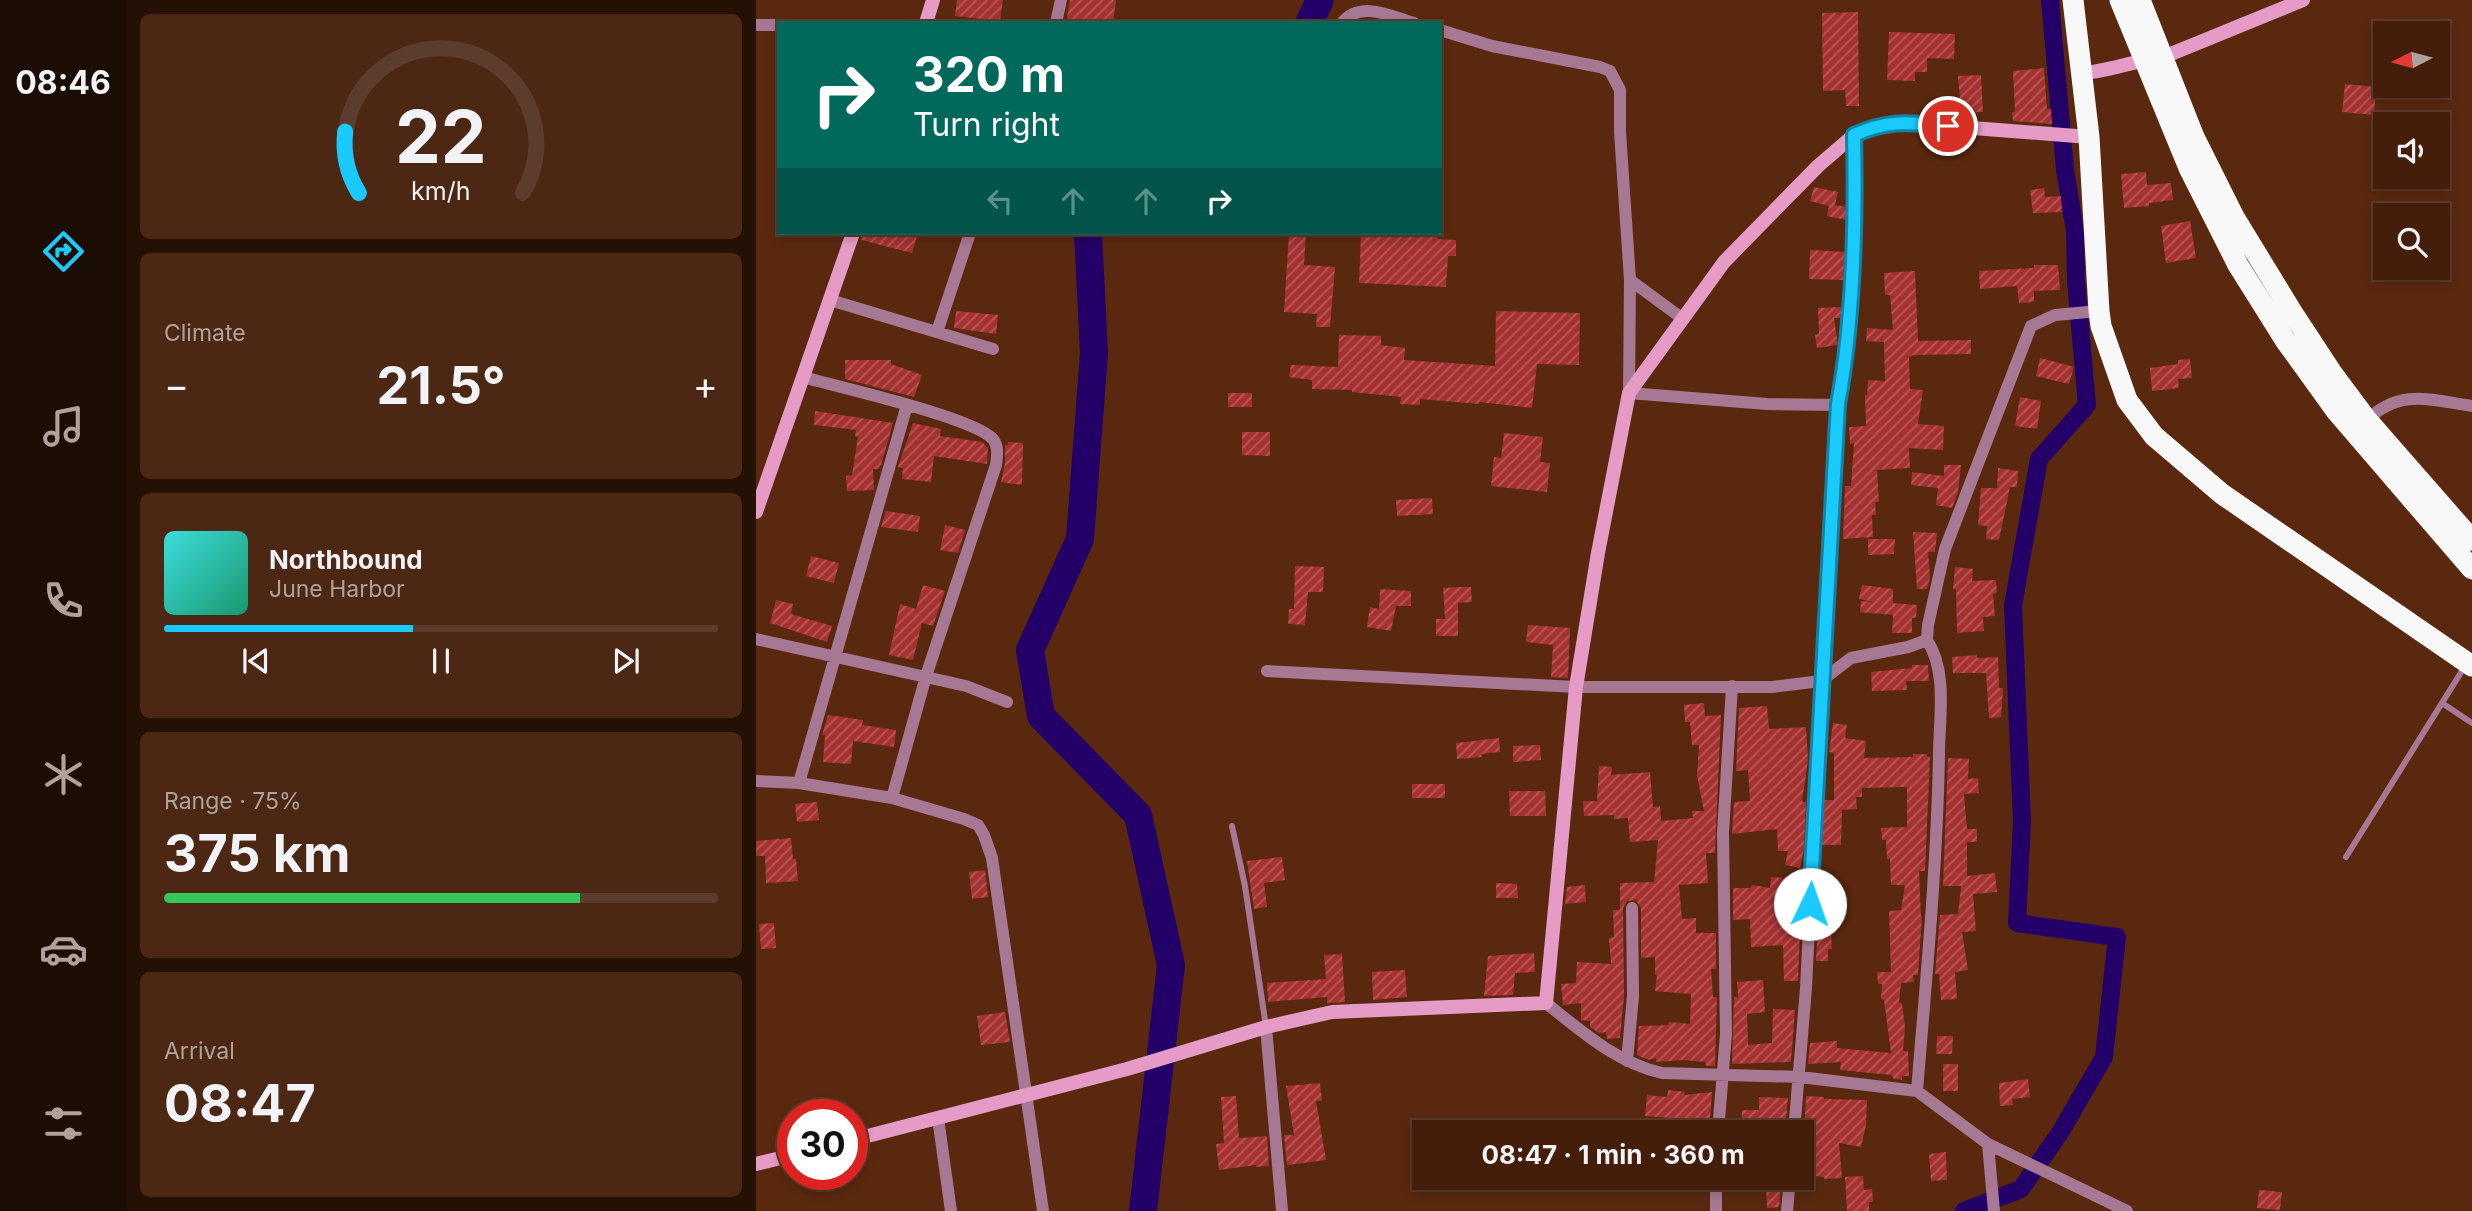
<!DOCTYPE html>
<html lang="en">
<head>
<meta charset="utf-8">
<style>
	body { margin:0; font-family:Inter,sans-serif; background:#4b2714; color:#f1f3f6; height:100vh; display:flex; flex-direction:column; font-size:26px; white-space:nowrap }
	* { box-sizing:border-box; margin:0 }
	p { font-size:23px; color:#afa29d }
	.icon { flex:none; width:38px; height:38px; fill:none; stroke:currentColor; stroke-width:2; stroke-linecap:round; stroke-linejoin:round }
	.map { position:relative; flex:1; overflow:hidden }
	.side { display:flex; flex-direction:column; gap:14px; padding:14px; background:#251006; width:630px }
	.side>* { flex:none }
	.hud { position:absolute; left:21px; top:21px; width:665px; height:214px; border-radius:0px; box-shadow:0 4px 10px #0003,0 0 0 2px #5c3c2c; background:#00695c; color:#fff; overflow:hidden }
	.needle { width:46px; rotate:264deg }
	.tools { position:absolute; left:1617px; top:21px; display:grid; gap:14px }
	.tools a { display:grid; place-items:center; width:77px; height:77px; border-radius:0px; background:#441e0b; box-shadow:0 4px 10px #0003,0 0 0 2px #5c3c2c; font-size:35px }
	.speed { position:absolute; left:21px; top:1099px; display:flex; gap:14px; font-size:35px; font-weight:700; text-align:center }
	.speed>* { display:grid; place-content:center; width:91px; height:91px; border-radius:50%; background:#441e0b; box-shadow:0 4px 10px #0003,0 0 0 2px #5c3c2c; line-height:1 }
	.speed .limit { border:10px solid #d22; background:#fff; color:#111 }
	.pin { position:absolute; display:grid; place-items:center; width:60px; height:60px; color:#fff; margin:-30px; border:4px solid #fff; border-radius:50%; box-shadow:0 2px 7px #0007 }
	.me { position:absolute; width:77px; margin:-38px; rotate:3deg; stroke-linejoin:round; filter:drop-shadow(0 0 5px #0008) }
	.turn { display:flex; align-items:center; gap:24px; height:147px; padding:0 21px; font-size:32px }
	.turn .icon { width:91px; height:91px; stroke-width:2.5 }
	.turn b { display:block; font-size:49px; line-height:60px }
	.lanes { display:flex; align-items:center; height:66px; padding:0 21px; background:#0003; justify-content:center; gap:35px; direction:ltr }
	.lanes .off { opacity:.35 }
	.big { font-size:52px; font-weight:700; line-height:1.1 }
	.side .widget { flex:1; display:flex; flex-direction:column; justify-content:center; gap:10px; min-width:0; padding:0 24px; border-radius:10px; background:#4b2714 }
	.side .dial { align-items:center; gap:0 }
	.dial svg { height:182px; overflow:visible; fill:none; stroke:#5c3c2c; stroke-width:7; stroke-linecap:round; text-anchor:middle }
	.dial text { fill:#f1f3f6; stroke:none }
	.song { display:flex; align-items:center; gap:21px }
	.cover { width:84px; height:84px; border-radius:10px; background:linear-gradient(135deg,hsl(180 70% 55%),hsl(160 70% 35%)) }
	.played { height:7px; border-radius:4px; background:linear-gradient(90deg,#1acafc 45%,#5c3c2c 45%) }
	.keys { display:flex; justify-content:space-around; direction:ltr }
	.heat { display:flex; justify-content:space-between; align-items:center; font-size:38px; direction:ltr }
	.charge { height:10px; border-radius:5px; background:linear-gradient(90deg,#34c759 75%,#5c3c2c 0) }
	.trip { position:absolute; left:656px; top:1120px; width:402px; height:70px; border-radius:0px; background:#441e0b; box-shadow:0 4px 10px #0003,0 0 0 2px #5c3c2c; font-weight:700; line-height:70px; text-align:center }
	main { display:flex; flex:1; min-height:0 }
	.tab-bar { display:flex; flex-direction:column; width:126px; justify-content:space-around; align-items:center; background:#1b0c04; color:#afa29d }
	.tab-bar .icon { width:49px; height:49px }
	.tab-bar .current { color:#1acafc }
	.tab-bar b { font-size:32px; color:#f1f3f6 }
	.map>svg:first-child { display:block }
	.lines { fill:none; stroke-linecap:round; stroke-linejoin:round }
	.canal { stroke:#230067; stroke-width:18 }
	.river { stroke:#230067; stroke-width:28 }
	.building { fill:url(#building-hatch) }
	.lane { stroke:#a77893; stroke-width:6 }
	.street { stroke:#a77893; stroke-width:12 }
	.secondary { stroke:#e69bc6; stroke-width:14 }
	.highway { stroke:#f8f8f8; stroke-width:21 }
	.route-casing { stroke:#1183a4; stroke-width:18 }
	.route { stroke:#1acafc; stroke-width:12 }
</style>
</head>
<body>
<main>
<nav class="tab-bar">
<b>08:46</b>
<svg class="icon current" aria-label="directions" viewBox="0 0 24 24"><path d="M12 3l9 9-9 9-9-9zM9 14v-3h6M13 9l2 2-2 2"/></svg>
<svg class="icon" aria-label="music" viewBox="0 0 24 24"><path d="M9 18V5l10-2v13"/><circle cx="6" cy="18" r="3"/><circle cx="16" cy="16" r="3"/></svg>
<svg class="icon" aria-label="phone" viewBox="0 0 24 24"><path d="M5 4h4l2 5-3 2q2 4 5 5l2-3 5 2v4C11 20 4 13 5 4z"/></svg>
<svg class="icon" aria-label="climate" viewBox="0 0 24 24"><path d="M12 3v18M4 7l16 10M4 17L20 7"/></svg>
<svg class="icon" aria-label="car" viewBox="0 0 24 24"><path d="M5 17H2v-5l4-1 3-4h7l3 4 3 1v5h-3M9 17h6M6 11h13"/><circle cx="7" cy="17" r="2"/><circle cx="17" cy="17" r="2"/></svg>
<svg class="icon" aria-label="filters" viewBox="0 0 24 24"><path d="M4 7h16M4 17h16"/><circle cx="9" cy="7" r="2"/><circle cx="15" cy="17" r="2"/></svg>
</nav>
<section class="side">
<div class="widget dial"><svg viewBox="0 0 100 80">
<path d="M14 69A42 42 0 1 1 86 69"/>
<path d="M14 69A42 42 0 0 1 8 42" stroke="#1acafc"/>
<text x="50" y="56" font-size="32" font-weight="700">22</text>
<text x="50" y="72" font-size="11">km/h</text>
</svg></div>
<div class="widget"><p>Climate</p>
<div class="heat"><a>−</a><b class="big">21.5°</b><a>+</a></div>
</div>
<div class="widget">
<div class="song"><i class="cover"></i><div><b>Northbound</b><p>June Harbor</p></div></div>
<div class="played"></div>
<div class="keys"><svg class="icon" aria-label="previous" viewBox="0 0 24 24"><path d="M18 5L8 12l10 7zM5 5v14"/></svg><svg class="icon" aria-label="pause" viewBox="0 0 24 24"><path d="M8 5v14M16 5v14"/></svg><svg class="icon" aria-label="next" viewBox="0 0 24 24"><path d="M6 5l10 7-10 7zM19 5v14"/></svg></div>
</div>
<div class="widget"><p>Range · 75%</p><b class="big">375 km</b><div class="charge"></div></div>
<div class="widget"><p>Arrival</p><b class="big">08:47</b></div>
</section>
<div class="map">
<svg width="1716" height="1211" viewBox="0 0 1716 1211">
	<defs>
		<pattern id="building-hatch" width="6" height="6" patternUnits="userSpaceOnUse" patternTransform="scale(1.75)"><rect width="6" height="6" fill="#a63131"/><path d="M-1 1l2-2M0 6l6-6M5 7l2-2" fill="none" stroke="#b85959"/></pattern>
	</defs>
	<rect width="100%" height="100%" fill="#5a280f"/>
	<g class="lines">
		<!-- canal -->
		<path class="canal" d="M1208,1211L1265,1189L1305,1131L1348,1057L1361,937L1261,923L1266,821L1257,605L1283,459L1331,405L1320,281L1319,231L1309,170L1294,0"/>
		<!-- river -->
		<path class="river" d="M553,23L564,0
			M332,233L338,353L324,539L274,650L285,716L382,815L415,965L387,1211"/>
	</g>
	<!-- building -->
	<path class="building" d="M201,0H247L244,21L199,16Z
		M314,0H360L357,23H310Z
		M1102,12L1103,106H1090L1089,90L1067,91L1066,13Z
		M1133,32L1199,34L1198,59L1171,58V72H1159V81L1131,80Z
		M1288,68L1291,109H1295L1296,124L1257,121L1256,112H1259L1257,71Z
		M1225,75L1227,112L1205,113L1202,76Z
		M1589,84L1620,87L1618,115L1586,112Z
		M1390,172L1391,185L1415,183L1417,200L1393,203V206L1368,208L1365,174Z
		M1058,187L1082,192L1079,205L1090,207V220L1071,216L1073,206L1054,201Z
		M1288,188L1289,197L1305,196L1306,212L1277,213L1274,190Z
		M1434,221L1440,258L1410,263L1405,226Z
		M106,233H162L156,253L105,240Z
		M533,233H550L548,265L579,267L574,327H560L561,314L528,312Z
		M605,233H682V239L700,240V256H692L690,287L603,283Z
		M1054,250L1089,252L1087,280L1053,279Z
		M1278,265H1302L1304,290L1278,291V302L1263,303L1261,286L1224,289L1223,271L1278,268Z
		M1159,271L1162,341L1215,340V354L1157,355L1153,357L1154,389L1167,390L1162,424L1188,426L1187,450L1153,448L1154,468L1121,470L1123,502H1119L1120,515H1116L1117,537L1087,539L1089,486H1095L1098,443L1094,444L1093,427L1110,426L1109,395H1111L1112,380L1129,381L1128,342L1110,341L1111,328L1137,330L1134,295H1129L1128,273Z
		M1086,307L1085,318H1078L1082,345L1061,348L1059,335L1063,334L1062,308Z
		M200,311L242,315L240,334L198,328Z
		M740,311L824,313L823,365L781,364L776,408L723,402V404L664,399V405L644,404L645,397L596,392V390L556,389V380L533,377L535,365L582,367L583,335L625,336V345L649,348L648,360L739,366Z
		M1284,358L1318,367L1313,384L1280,376Z
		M1434,359L1436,378L1422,379L1423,388L1396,391L1394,368L1422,364V360Z
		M89,360H135V364L166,375L158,397L89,379Z
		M472,393H496V407H472Z
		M1264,397L1285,401L1281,429L1259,426Z
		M59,411L137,423L125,465L122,469H117L118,490L91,491L90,476L96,475L102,437L99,436L100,430L58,425Z
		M157,423L185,429L184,436L226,442L232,448L231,464L178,456L175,482L146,479L147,468L142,467Z
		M486,432H514V456L486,455Z
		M748,433L787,437L784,462L794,463L791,492L735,486L738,457L745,458Z
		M252,442L267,443L266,485L245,482L249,463V445H252Z
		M1188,465H1205L1202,492L1196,508L1180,505L1182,488L1155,485L1156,472L1188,476Z
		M1242,468L1262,471L1261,487H1254L1243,540L1230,539L1231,526L1222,525L1225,488H1241Z
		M676,498L677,514L641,516L640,500Z
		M130,511L164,516L162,532L125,527Z
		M189,525L209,530L202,553L184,550Z
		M1157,532L1181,533L1179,552H1172L1174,577L1171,589H1161Z
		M1112,539H1139L1138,554L1112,555Z
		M55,556L83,563L78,583L50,576Z
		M539,566L568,567L567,592H552L549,625L532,624L533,609H538Z
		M1199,567L1217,569L1216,581L1240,580L1241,593L1237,594L1239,616L1227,617L1228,631L1201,633L1200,589H1197Z
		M167,585L189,591L177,626L166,623L157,660L133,655L144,604L160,609Z
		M1106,585L1137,589V603L1161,605L1160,618H1156V633H1136L1137,615L1104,612L1105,601L1119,602L1103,599Z
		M701,587H715L716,602L702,603V636H680V619H689L687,588Z
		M624,589L655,591V606H640L635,631L611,627L614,607L623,609Z
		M20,600L37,604L35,614L76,626L71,642L14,623Z
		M772,625L814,628L812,678L795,677L797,645L770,642Z
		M1221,655V658L1242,657L1243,688H1247L1245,717L1233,718L1230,673H1197L1196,657Z
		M1156,665H1172L1173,681H1150L1151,690L1116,691L1115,672L1156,668Z
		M948,703L949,716L965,715L959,853H950L952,883L923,885L926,919L940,918V933H960V969H955L957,997H961L959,1066H950L949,1062L928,1060L900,1062V1058L892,1060L881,1055L883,1026L912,1025L913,1022L934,1024L935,994L899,991L901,975H899V957L885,958V908L880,900L871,901L867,908L868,996L864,1038L851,1039L850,1032L843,1033L834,1027V1021L825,1020V1003L807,1005L805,984L820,983L821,962L855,964L853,938L858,937L857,910H864V883L898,882L902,840L874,842L872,818L858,819V815L828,816L827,801H841L843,766L856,767L855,775L894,772L897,807L904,806L905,821L937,818L936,811H948L941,776L943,745H936L934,722H929L928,705Z
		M1011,706L1013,729L1050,727L1052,760L1046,802H1050L1048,849L1044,868L1029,865L1032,851H1022L1021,829L976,834L978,802L994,801L992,770L980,771L983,708Z
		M72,715L107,720L106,725L140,730L138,747L97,741L95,764L67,762L69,735H66Z
		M1077,723L1091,725L1089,738L1110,741L1108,758L1157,757V754H1171V757H1174L1169,871H1163L1165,916H1166L1162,975H1157L1158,982L1145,983L1143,1003H1146L1149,1027L1147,1051H1152L1153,1076H1146V1080L1138,1079L1135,1075L1084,1070L1085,1062L1052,1064L1054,1043L1081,1041V1048L1135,1053L1128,1000L1125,999L1126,984H1122L1121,972H1135L1133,911L1145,910L1149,885H1135L1134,859H1131L1130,840H1126L1125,828L1151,827V787L1106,788V797H1100L1101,809L1086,810L1085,845H1066L1068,800H1078V753L1073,752Z
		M743,738L744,752L725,754L726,757L701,759L700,743Z
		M784,745L785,760L757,762V746Z
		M1192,758L1213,759L1212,779L1222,778L1223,793L1208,794L1211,829H1221V842H1211V876L1239,873L1241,892L1217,894L1220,931L1206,932L1212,970L1199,972L1201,999L1185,1000L1183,974H1179L1184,915L1202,914L1205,886H1187Z
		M656,784H689V798H656Z
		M753,791H789L790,816H754Z
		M61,802L63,820L41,822L39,804Z
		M35,838L37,859H40L42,881L10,883L9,856H0V841Z
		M526,857L529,880L508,883L511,907L498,909L491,861Z
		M229,870L232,897L216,899L213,872Z
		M1015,877L1033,878L1031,901H1042V905H1045L1042,981H1028L1027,945L995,947L994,919L977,920V888H995L996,885L1014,888Z
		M740,883L761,884L762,898H740Z
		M829,885L830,902L809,904L811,887Z
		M1086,902L1087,915L1074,916L1076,949H1072V961H1060L1063,903Z
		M18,923L20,948L5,949L3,924Z
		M778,953L779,972L759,973L757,995L728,996L732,956Z
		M586,954L589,1002L571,1003V997L512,1002L511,983L570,979L568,955Z
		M649,970L651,997L617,1000L616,972Z
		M1007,980L1009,1012L991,1014L992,1045L1016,1043L1017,1009L1039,1010L1035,1062L976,1064L978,997H982L981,982Z
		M249,1012L254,1042L225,1045L221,1016Z
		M1181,1036H1197L1196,1054H1180Z
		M1187,1064H1202V1091H1187Z
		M1272,1079L1274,1097L1256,1099L1257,1105L1244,1106L1243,1083Z
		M564,1083L566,1101H560L570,1160L531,1165L528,1135H538L530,1086Z
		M912,1090L929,1092L928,1095L956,1092L953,1132H939L938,1120L889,1116L891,1095L911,1097Z
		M480,1096L483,1138L511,1136L513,1166L500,1167V1165L463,1170L460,1144L468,1143L465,1097Z
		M1050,1096L1068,1097V1099L1111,1100L1110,1125L1105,1147L1083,1143L1086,1178L1068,1179V1177L1046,1175Z
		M1003,1097L1032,1098L1029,1132H985L986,1110H1003Z
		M1190,1152L1191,1180L1175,1181L1173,1154Z
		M1107,1176L1108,1190L1116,1189L1117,1202H1113V1211H1091L1089,1177Z
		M1010,1186H1025L1023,1207L1011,1208Z
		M1503,1190L1526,1192L1524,1210L1501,1208Z"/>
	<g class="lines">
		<!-- lane -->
		<path class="lane" d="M1686,703L1716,723
			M476,826L489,886L510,1027
			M1590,857L1709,666"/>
		<!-- street -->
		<path class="street" d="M300,23L305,0
			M586,23C604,0 635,16 658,23
			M0,25H23
			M684,30L736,46L844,67L854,71L864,90V132L874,280L873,393L1011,404L1082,405
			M874,280L927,319
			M74,300L237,349
			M181,332L214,233
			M47,377C82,387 217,417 237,439C243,447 241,456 240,465L170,676L136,798
			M1611,420C1645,388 1674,400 1716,406
			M0,639L210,686L251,702
			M511,671L820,687H1016L1065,681L1095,658L1152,647L1171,640L1172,625L1189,549L1275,326L1299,315L1343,311
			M0,781L43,783L151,405
			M43,783L136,798L208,819L222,825L228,835L236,858L287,1211
			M790,1003C825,1031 861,1063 906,1073L1044,1077L1161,1091L1232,1144L1371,1211
			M510,1027L526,1211
			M871,1061L877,996L876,908
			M1161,1091C1170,979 1181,868 1183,755C1183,719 1192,672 1171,640
			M182,1118L195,1211
			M962,1132L970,1034L967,833L976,686
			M1038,1132L1050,988L1065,681L1082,405C1098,316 1100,224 1098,135
			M1232,1144L1238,1211
			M960,1211V1178
			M1031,1211L1034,1178"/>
		<!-- secondary -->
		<path class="secondary" d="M170,23L177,0
			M1325,73C1353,72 1378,60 1405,58L1547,0
			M0,512L97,233
			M96,1140L371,1069L510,1027L576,1012L790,1003L820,687L842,553L873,393L968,262L1062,166L1098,135L1115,127L1140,122L1333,137
			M0,1164L37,1155"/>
		<!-- highway -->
		<path class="highway" d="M1317,0L1333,137L1343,311L1345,326L1371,400L1398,436L1466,494L1716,666
			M1364,0L1433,168L1482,265L1529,340L1581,412L1716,569
			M1384,0L1438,137L1478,217L1536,312L1576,373L1611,420L1716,540"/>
	</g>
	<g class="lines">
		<defs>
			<path id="route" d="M1054,904L1082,404C1098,318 1100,222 1098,135C1133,119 1155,123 1192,126"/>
		</defs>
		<!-- route casing -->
		<use href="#route" class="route-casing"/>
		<!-- route -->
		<use href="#route" class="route"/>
	</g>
</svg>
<div class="tools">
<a><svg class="needle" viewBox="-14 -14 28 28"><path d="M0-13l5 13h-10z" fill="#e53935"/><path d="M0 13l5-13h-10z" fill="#afa29d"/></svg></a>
<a><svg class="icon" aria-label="sound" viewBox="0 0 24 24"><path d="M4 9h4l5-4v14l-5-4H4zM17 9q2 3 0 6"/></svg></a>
<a><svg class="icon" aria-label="search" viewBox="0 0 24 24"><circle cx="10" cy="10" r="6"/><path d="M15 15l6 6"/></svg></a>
</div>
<div class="speed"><div class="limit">30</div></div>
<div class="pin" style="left:1192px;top:126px;background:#d93025"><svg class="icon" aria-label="arrive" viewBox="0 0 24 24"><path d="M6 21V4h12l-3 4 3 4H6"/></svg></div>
<svg class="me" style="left:1054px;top:904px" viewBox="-20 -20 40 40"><circle r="19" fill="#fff"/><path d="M0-13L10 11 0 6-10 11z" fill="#1acafc"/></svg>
<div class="trip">08:47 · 1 min · 360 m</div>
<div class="hud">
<div class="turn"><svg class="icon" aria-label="right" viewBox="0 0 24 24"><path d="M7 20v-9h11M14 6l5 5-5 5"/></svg><div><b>320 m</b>Turn right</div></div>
<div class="lanes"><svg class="icon off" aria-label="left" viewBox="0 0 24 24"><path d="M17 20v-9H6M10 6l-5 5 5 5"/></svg><svg class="icon off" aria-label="ahead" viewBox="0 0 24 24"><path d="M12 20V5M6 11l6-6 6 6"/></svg><svg class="icon off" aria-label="ahead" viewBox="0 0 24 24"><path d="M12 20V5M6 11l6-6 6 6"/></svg><svg class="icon" aria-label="right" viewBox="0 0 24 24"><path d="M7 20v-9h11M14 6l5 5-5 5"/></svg></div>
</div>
</div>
</main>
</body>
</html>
